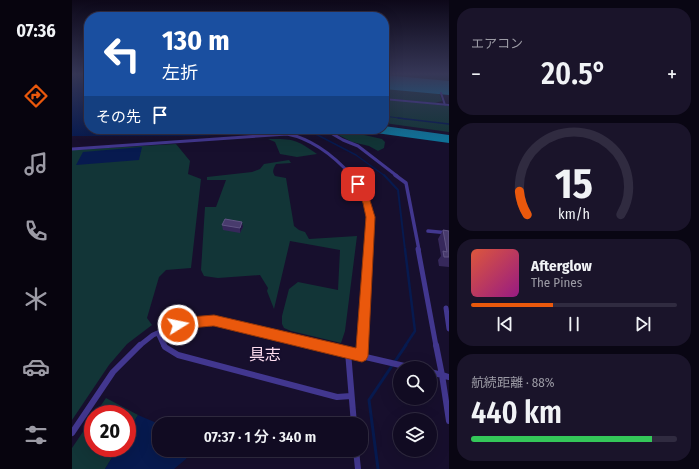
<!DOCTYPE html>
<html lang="ja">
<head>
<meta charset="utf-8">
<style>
	body { margin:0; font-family:"Fira Sans Condensed","Noto Sans JP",sans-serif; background:#1a142a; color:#f1f3f6; height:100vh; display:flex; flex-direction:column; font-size:15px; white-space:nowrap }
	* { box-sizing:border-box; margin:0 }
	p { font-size:13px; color:#9c9ba5 }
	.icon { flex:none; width:22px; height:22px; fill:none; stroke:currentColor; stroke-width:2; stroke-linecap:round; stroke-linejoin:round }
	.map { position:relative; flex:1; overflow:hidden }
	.details { display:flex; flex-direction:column; gap:8px; padding:8px; background:#090613; width:250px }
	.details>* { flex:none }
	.hud { position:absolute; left:12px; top:12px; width:305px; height:122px; border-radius:16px; box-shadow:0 4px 16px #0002,0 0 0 1px #302b40; background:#1a4fa0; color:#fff; overflow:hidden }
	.buttons { position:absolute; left:321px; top:361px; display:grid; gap:8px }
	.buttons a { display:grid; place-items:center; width:44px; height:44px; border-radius:50%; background:#110b22; box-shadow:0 4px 16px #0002,0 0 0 1px #302b40; font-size:20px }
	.speed { position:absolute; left:12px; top:405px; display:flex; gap:8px; font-size:20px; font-weight:700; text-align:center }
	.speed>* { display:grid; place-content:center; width:52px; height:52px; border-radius:50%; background:#110b22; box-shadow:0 4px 16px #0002,0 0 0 1px #302b40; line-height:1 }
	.speed .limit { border:6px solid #d22; background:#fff; color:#111 }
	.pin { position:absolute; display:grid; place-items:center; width:34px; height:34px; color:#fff; margin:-17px; border-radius:8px; box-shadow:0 2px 6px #0006 }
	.me { position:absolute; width:44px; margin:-22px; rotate:80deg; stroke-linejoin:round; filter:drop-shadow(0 0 3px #0008) }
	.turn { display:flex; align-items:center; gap:14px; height:84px; padding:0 12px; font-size:18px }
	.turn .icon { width:52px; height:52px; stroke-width:2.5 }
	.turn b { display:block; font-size:28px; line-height:34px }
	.then { display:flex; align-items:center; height:38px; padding:0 12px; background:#0003; gap:8px; font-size:15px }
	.big { font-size:30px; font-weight:600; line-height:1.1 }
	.details .widget { flex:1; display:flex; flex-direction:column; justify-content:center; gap:6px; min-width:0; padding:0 14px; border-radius:16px; background:#1a142a }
	.details .dial { align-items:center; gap:0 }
	.dial svg { height:104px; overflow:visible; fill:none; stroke:#302b40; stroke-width:7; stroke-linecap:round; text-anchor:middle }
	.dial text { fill:#f1f3f6; stroke:none }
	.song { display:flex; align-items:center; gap:12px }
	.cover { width:48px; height:48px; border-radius:6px; background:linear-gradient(135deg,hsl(10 70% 55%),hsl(310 70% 35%)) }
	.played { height:4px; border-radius:2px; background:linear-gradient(90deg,#ea580c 40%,#302b40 40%) }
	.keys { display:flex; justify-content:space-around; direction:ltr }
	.heat { display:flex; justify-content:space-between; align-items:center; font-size:22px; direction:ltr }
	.charge { height:6px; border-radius:3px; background:linear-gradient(90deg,#34c759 88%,#302b40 0) }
	.trip { position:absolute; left:80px; top:417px; width:216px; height:40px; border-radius:16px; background:#110b22; box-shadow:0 4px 16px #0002,0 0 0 1px #302b40; font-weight:600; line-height:40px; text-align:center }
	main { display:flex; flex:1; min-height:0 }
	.tabs { display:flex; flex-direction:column; width:72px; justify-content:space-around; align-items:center; background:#07040e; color:#9c9ba5 }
	.tabs .icon { width:28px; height:28px }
	.tabs .active { color:#ea580c }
	.tabs b { font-size:18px; color:#f1f3f6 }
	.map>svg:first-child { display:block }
	.green { fill:#123537 }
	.water { fill:#071a4f }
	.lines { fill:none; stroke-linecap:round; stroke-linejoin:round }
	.stream-far4 { stroke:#071a4f; stroke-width:1 }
	.stream-far3 { stroke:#071a4f; stroke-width:1.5 }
	.stream-far2 { stroke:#071a4f; stroke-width:2 }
	.stream-far1 { stroke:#071a4f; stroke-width:2.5 }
	.stream { stroke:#071a4f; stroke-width:3 }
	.taxiway { fill:#0f7096; fill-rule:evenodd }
	.runway { fill:#0f7096; fill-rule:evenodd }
	.lane-far4 { stroke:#42378f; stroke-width:2 }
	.lane-far3 { stroke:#42378f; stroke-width:3 }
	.lane-far2 { stroke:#42378f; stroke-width:3.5 }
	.lane-far1 { stroke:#42378f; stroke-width:5 }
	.lane { stroke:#42378f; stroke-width:6 }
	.wall { fill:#36285b }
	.shaded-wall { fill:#221641 }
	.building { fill:#483b6d; stroke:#605484 }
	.route { fill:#ea580c; stroke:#983908 }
	.labels { text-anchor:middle; stroke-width:4; stroke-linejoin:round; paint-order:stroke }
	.near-quarter-label { font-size:16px; fill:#ffddf0; stroke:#170f2d }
</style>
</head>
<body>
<main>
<nav class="tabs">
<b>07:36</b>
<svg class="icon active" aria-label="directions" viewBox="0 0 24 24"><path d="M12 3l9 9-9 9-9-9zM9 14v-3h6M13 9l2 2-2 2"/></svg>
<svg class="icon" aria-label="music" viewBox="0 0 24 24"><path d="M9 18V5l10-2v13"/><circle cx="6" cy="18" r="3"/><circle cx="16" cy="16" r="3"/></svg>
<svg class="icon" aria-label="phone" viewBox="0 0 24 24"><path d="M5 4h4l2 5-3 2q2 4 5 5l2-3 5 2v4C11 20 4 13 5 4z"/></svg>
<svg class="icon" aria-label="climate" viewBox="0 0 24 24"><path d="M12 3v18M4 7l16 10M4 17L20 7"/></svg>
<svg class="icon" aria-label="car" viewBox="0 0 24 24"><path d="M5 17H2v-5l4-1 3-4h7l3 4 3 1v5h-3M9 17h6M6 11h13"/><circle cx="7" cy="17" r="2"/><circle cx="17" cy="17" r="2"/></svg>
<svg class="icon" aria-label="filters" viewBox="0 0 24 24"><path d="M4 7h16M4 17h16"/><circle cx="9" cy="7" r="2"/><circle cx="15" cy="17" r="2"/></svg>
</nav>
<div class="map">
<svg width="377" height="469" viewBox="0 0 377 469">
	<rect width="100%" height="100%" fill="#170f2d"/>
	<!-- green -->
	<path class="green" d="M314,74H377V82L314,76Z
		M313,88L367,93L370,101L363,103L312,98Z
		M312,99L377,106V132L312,123Z
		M255,129H277L288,134L310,139L313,142L312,148L306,151L297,146L280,142Z
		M196,139C223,139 223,139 245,154L225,157L208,154L203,142Z
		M104,144L118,161L116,174L129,179L119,268L94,270L87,277L75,318L80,325L55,344L37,365L0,420V150Z
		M217,160L219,163L204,164C201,169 200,172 203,176L214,178L222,226L227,230L233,232L237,239L285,236L273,331L269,343L219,331L212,328L210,324V316L217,289L226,282L266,290L268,250L218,241L202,309L195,291L196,288L188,275L146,278L132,276L129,270L133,207H144L154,180H135V177L180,172L188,169L192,164Z
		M34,398L66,415L55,433V414H23Z
		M21,417V448H46L33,469H0V448Z"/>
	<!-- water -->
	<path class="water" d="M0,74H17V129H201L186,133L125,136H0Z
		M70,147L67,160L4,165L11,152Z
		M66,415L87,424V450H118L114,459L102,469H33L46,448H55V433Z"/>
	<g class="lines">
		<!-- stream-far4 -->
		<path class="stream-far4" d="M312,116L334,119"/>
		<!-- stream-far3 -->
		<path class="stream-far3" d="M326,118L377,124
			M234,129L284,155L313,176"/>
		<!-- stream-far2 -->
		<path class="stream-far2" d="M312,175L326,190L333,250"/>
		<!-- stream-far1 -->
		<path class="stream-far1" d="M333,249L343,331L333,346"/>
		<!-- stream -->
		<path class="stream" d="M306,469L297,400L334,345"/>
		<!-- taxiway -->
		<path class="taxiway" d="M312,126L377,135V143L304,133L300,132L298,129H312Z"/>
		<!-- runway -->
		<path class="runway" d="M312,75L377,81V95L312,89Z"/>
		<!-- lane-far4 -->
		<path class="lane-far4" d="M369,93L373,105
			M312,99L377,105"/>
		<!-- lane-far3 -->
		<path class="lane-far3" d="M252,129L271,140L286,146L325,176
			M0,149L215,134C241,139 262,156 280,176"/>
		<!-- lane-far2 -->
		<path class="lane-far2" d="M279,175C300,198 298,221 296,250
			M323,175L334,183L347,250
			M356,231L377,233"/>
		<!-- lane-far1 -->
		<path class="lane-far1" d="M346,249L364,346
			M374,308L377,329
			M86,333L92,346
			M67,346L81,335L97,328L119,323L142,321L246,346
			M291,346L296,249"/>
		<!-- lane -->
		<path class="lane" d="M92,345L93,347L106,355L265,397L279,396
			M242,345L341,368
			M364,345L370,375L377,377
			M276,352L282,424
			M290,355L291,345
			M358,372L370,375L377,421
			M0,433L41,372L68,345
			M284,450L286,469"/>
	</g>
	<!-- wall -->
	<path class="wall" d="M150,225L171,227L168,233L151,230Z
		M371,230L377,231V230V267L367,266L366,260L369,256L366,239Z"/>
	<!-- shaded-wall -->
	<path class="shaded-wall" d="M170,222L171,227L168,233V228Z"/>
	<!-- building -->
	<path class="building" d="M153,219L170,222L168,228L150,225Z
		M371,230L377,231V257H372L371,251L375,252Z"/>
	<!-- sky -->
	<linearGradient id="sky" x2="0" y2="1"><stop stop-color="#0d0819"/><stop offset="0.53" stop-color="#363757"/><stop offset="1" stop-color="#363757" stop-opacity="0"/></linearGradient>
	<rect width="377" height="140" fill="url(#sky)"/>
	<!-- route -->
	<path class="route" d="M286,182C295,185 300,208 303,217L296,356L294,360L290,362L142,326C135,326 106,330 102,329L100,325L102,321L118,317L142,315L284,348L294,217L291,203L282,184Z"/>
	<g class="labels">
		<!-- near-quarter labels -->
		<g class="near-quarter-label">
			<text x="193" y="360">具志</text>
		</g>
	</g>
</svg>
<div class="buttons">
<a><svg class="icon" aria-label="search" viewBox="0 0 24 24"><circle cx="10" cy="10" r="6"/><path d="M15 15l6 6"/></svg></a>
<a><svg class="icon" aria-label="layers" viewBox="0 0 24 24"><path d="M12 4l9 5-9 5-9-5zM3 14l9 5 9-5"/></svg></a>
</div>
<div class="speed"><div class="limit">20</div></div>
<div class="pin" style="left:286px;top:184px;background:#d93025"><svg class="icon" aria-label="arrive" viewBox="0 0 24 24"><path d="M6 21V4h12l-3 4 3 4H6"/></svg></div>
<svg class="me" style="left:106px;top:325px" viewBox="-20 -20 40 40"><circle r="17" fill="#ea580c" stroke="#fff" stroke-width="3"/><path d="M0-11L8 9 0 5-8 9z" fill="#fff"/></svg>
<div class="trip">07:37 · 1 分 · 340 m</div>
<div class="hud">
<div class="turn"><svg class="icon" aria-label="left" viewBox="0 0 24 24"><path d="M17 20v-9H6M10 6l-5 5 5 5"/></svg><div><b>130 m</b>左折</div></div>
<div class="then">その先<svg class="icon" aria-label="arrive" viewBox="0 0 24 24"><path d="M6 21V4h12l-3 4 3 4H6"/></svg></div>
</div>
</div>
<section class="details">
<div class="widget"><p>エアコン</p>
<div class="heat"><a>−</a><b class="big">20.5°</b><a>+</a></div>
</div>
<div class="widget dial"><svg viewBox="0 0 100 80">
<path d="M14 69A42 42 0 1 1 86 69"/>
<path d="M14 69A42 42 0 0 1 8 51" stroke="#ea580c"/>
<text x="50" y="56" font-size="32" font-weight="700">15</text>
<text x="50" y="72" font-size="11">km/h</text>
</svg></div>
<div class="widget">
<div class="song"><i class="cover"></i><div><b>Afterglow</b><p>The Pines</p></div></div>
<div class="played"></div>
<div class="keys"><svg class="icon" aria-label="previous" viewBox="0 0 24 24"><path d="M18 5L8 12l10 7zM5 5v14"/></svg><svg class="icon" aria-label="pause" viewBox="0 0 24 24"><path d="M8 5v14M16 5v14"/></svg><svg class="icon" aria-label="next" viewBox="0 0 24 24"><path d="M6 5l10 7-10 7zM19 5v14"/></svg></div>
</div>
<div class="widget"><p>航続距離 · 88%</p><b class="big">440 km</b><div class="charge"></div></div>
</section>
</main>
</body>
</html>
